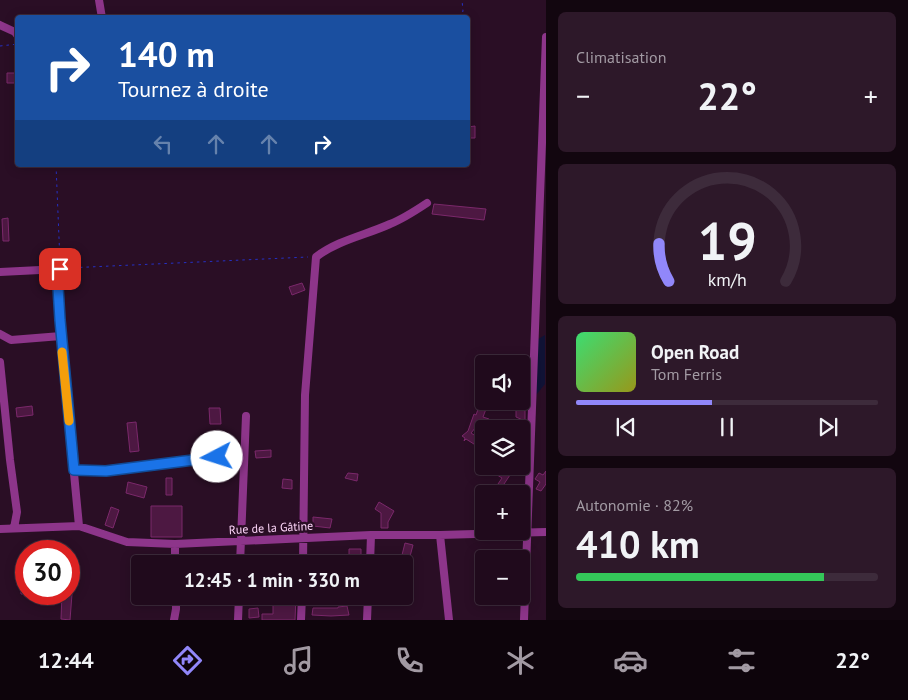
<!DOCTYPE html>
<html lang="fr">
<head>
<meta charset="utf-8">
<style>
	body { margin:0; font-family:"PT Sans",sans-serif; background:#2d1829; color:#f1f3f6; height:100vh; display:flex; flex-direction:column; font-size:19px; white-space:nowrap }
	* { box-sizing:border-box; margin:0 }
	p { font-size:16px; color:#a29aa3 }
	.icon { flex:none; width:28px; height:28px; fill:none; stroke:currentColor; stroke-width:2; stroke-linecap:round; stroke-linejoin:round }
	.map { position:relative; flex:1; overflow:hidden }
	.sheet { display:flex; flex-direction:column; gap:12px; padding:12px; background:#12060f; width:362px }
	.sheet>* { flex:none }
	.guide { position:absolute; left:15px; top:15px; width:455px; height:152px; border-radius:5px; box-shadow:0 2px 12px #0003,0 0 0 1px #3d2b3b; background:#1a4fa0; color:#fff; overflow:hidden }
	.tools { position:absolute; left:475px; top:355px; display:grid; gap:10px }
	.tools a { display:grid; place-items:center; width:55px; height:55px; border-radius:5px; background:#200a1c; box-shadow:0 2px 12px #0003,0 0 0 1px #3d2b3b; font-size:25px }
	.speed { position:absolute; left:15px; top:540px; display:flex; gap:10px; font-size:25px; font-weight:700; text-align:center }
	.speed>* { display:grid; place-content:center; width:65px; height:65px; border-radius:50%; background:#200a1c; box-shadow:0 2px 12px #0003,0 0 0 1px #3d2b3b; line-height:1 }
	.speed .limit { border:8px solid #d22; background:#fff; color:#111 }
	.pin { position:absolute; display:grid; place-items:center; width:42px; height:42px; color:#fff; margin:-21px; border-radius:10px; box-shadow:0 2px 8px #0006 }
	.me { position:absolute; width:55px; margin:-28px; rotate:265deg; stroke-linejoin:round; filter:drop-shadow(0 0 4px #0008) }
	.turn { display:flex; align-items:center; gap:18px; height:105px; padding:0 20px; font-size:22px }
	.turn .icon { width:65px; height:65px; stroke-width:2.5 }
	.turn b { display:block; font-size:35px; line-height:42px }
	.lanes { display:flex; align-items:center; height:48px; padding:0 20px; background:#0003; justify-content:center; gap:25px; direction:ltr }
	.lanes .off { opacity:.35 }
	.big { font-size:38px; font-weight:600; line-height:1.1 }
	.sheet .card { flex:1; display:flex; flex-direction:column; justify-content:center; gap:8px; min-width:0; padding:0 18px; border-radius:8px; background:#2d1829 }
	.sheet .dial { align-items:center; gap:0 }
	.dial svg { height:130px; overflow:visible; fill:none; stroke:#3d2b3b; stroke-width:7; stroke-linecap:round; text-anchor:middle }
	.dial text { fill:#f1f3f6; stroke:none }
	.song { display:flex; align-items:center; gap:15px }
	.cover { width:60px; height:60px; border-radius:8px; background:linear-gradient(135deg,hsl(140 70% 55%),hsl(60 70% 35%)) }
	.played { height:5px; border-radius:2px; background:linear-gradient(90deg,#9187fa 45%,#3d2b3b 45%) }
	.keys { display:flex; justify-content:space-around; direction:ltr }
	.heat { display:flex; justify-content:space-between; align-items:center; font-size:28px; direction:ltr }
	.charge { height:8px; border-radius:4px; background:linear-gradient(90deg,#34c759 82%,#3d2b3b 0) }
	.trip { position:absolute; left:131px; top:555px; width:282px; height:50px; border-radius:5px; background:#200a1c; box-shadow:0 2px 12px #0003,0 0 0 1px #3d2b3b; font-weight:600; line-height:50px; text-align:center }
	.menu { display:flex; height:80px; justify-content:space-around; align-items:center; background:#0d040b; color:#a29aa3 }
	.menu .icon { width:35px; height:35px }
	.menu .active { color:#9187fa }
	.menu b { font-size:22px; color:#f1f3f6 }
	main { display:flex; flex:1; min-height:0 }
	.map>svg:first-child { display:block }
	.green { fill:#101235 }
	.building { fill:#4d1842; stroke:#7b286b }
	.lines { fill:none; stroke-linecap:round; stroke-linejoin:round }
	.path { stroke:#2530c5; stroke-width:1; stroke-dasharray:2.5 4; stroke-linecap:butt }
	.minor { stroke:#8d358a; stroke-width:8 }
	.route-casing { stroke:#114b97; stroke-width:12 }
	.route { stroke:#1a73e8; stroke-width:9 }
	.slow { stroke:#f59e0b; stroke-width:9 }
	.labels { text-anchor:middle; stroke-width:5; stroke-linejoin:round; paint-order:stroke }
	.street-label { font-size:12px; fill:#ffd7fb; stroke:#2a0e25 }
</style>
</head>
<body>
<main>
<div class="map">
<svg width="546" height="620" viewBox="0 0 546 620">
	<rect width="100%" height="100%" fill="#2a0e25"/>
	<!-- green -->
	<path class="green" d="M545,335V384L532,400L535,341Z"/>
	<!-- building -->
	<path class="building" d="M7,73H18V83H7Z
		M475,126V138H468V127Z
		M434,204L486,209L484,220L432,214Z
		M8,218L9,241H3L2,219Z
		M302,283L305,290L292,295L289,287Z
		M481,401H489L483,417L489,419L487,424L478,421L476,427L471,433L482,440L477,446L466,439L464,441L465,438L462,436L468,431L474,414L476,415Z
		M516,401H525V421L516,417Z
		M32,406L33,415L17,417L16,408Z
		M209,408H220L221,424H210Z
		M136,422L139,451L130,452L127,423Z
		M271,450V457L256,458L255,451Z
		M498,466H516L498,493L494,490L502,478L494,473Z
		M546,471V484L541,491L536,489L540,482L535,479L539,473L543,475Z
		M348,473L358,474L357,481L345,478Z
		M166,478H172V495H166Z
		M283,479L292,480V489L282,488Z
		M128,482L147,487L144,498L126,493Z
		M379,502L394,511L388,522V528H381V513L375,509Z
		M151,506H182V537H151Z
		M111,507L119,510L113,528L105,525Z
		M313,517L332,519L330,528L313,526Z
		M405,543L413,545L408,564H378L379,557L401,559Z
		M349,549H361V559H349Z
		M313,556L340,557L339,564H313Z
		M20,566H26V594H21Z
		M62,594H72L70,620L61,619Z
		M290,596H296L295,620H262V614H273V604H290Z
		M347,606L349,615L331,616L312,615L313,608H338V607Z
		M258,608L259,617L249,618V609Z"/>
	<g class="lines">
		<!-- path -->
		<path class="path" d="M460,18L463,11L462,0
			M0,46L18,44
			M56,165L60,262
			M67,268L308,257"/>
		<!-- minor -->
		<path class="minor" d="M99,0L102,18
			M0,25L15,32L18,36
			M0,272L60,269L58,287L61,336L79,526
			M0,334L11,340L61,336
			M0,362L10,460L17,512L14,528
			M74,470L106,471L199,458L244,456
			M0,529L79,526L127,542L175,544L371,535H440L546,532
			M440,535L449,620
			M175,544V564
			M240,564L246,416
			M303,564L305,395L316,257C338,240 366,235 390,224C403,219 415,211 427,203
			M370,564L371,535
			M174,620L176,609V596
			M238,620L239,596
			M301,620L302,596
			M367,620L368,596
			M524,620L546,37"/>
	</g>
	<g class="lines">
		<defs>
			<path id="route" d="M60,269L58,287L60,320L74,470L106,471L217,457"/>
		</defs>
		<!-- route casing -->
		<use href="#route" class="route-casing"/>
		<!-- route -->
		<use href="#route" class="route"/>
		<!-- slow -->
		<path class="slow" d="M62,352L69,421"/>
	</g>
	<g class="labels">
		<!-- street labels -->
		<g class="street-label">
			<text transform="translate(271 528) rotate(-3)" y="4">Rue de la Gâtine</text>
		</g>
	</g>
</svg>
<div class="tools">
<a><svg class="icon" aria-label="sound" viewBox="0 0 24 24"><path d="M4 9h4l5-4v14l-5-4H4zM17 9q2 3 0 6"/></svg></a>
<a><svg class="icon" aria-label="layers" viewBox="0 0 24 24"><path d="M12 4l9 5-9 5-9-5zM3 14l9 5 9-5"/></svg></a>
<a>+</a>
<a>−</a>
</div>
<div class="speed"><div class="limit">30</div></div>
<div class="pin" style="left:60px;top:269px;background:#d93025"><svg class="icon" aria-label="arrive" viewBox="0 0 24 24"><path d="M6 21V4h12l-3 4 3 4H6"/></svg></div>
<svg class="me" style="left:217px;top:457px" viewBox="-20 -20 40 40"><circle r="19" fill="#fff"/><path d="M0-13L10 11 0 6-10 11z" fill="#1a73e8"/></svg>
<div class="trip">12:45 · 1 min · 330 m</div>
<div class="guide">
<div class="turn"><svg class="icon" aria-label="right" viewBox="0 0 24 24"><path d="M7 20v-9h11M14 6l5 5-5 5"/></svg><div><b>140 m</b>Tournez à droite</div></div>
<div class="lanes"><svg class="icon off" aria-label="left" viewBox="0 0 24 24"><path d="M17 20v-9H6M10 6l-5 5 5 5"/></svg><svg class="icon off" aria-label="ahead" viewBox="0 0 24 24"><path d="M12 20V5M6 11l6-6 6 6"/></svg><svg class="icon off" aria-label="ahead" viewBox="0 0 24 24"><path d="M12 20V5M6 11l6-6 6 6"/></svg><svg class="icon" aria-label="right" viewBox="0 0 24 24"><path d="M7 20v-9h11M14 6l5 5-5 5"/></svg></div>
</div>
</div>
<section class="sheet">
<div class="card"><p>Climatisation</p>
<div class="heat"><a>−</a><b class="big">22°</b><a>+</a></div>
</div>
<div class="card dial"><svg viewBox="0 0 100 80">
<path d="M14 69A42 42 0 1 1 86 69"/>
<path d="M14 69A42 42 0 0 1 8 46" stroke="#9187fa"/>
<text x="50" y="56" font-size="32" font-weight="700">19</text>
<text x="50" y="72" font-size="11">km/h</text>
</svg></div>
<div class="card">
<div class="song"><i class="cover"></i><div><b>Open Road</b><p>Tom Ferris</p></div></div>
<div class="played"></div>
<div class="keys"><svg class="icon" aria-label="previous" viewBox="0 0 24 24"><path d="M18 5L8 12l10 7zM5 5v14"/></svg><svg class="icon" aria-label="pause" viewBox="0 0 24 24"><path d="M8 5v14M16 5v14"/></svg><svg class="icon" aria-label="next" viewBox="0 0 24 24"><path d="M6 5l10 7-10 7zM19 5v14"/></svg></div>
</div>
<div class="card"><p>Autonomie · 82%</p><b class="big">410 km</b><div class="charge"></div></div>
</section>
</main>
<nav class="menu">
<b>12:44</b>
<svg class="icon active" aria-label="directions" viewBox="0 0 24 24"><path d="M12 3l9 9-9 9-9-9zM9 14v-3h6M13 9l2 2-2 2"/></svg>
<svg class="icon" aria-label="music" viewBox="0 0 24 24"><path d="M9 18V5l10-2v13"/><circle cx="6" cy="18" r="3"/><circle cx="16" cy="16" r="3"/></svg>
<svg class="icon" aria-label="phone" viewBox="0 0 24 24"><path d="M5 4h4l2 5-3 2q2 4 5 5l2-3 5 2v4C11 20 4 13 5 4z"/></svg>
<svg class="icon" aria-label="climate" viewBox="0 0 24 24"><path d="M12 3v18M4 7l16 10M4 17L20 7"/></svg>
<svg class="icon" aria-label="car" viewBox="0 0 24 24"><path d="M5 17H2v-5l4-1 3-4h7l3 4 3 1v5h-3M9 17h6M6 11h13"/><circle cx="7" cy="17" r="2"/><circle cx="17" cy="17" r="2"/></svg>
<svg class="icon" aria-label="filters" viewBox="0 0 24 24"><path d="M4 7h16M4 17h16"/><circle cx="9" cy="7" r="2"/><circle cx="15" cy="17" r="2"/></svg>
<b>22°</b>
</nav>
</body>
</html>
